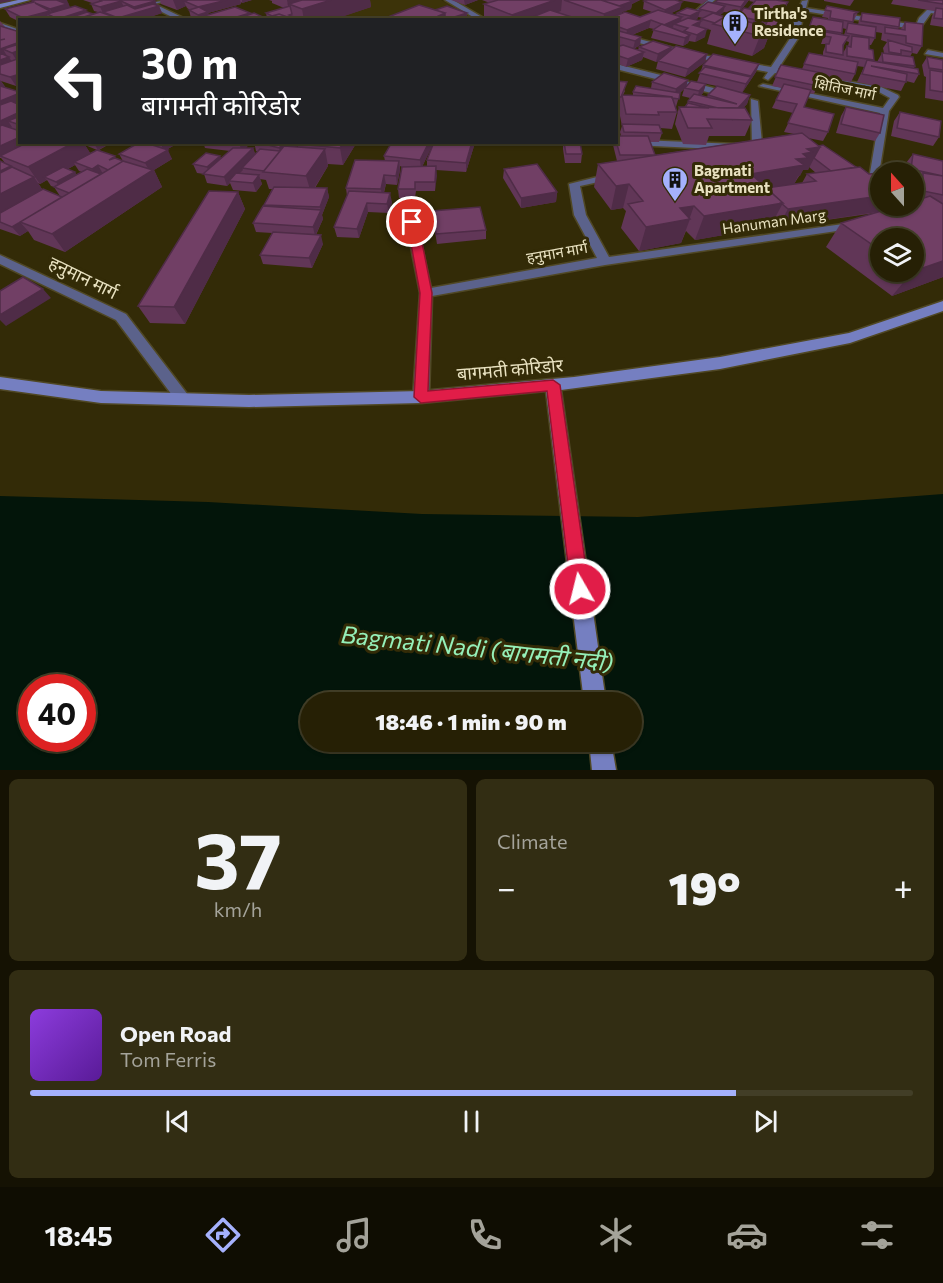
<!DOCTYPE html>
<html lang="en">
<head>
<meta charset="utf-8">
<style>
	body { margin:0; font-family:Commissioner,"Noto Sans Devanagari",sans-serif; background:#322d13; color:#f1f3f6; height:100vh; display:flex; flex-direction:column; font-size:22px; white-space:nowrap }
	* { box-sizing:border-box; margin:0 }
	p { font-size:20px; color:#a4a39a }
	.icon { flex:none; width:33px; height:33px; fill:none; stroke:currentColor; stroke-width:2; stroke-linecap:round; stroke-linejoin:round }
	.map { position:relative; height:770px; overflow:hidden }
	.side { display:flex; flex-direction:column; gap:9px; padding:9px; background:#151203; flex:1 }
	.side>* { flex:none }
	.top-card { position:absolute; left:18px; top:18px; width:600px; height:126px; border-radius:0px; box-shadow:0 2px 4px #0004,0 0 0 2px #423e27; background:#202124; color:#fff; overflow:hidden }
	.needle { width:39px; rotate:339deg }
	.controls { position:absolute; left:870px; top:162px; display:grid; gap:12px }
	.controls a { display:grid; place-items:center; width:54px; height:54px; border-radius:50%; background:#262005; box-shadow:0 2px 4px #0004,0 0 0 2px #423e27; font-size:30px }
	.speed { position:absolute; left:18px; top:674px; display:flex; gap:12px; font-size:30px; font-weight:700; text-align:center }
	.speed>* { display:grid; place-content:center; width:78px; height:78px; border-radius:50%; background:#262005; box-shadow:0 2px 4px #0004,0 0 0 2px #423e27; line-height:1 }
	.speed .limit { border:9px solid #d22; background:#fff; color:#111 }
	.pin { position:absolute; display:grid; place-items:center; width:51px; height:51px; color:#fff; margin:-26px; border:3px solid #fff; border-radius:50%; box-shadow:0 2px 6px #0007 }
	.me { position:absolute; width:66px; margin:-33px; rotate:352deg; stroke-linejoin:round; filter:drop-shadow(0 0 4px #0008) }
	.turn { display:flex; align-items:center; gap:21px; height:126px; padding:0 24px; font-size:27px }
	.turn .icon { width:78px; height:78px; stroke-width:2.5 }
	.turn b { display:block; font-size:42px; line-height:51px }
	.big { font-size:45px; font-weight:800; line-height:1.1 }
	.side .widget { flex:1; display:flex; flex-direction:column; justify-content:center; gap:9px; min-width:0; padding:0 21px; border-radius:9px; background:#322d13 }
	.side .dial { align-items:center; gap:0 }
	.dial b { font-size:78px; line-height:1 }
	.song { display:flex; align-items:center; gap:18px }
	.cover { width:72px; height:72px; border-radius:9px; background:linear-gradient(135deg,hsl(270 70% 55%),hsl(270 70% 35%)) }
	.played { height:6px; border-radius:3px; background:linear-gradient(90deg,#a5b1fc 80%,#423e27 80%) }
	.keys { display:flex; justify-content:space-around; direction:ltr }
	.heat { display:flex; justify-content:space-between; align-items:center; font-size:33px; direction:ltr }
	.side .tiles { flex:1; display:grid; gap:9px; grid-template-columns:1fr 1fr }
	.widget:last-child { grid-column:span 2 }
	.trip { position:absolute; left:300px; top:692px; width:342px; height:60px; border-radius:30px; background:#262005; box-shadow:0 2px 4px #0004,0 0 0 2px #423e27; font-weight:800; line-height:60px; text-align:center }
	.dock { display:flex; height:96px; justify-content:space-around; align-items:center; background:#0f0d02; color:#a4a39a }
	.dock .icon { width:42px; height:42px }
	.dock .active { color:#a5b1fc }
	.dock b { font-size:27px; color:#f1f3f6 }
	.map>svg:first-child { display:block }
	.built { fill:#3c3309 }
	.water { fill:#03150a; fill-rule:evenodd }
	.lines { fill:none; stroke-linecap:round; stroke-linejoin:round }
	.lane-casing { stroke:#504825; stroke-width:3 }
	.street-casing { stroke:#504825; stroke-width:3 }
	.secondary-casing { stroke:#504825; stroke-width:3 }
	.lane { fill:#5b628b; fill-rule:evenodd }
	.street { fill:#5b628b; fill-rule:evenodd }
	.secondary { fill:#757fc1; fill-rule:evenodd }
	.wall { fill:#613657; fill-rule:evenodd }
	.shaded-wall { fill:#4f2c47 }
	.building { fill:#713f65; stroke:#4f2c47; stroke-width:1.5 }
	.route { fill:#e11d48; stroke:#92132f; stroke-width:1.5 }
	.labels { text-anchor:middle; stroke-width:6; stroke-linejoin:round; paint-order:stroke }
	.far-poi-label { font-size:15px; font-weight:bold; fill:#e9e2c1; stroke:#332b07; text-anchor:start }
	.far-street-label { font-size:15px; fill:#e9e2c1; stroke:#332b07 }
	.street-label { font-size:18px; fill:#e9e2c1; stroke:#332b07 }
	.near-water-label { font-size:24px; font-style:italic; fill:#95f0b9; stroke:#332b07 }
</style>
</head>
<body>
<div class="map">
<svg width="943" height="770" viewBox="0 0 943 770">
	<rect width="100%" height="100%" fill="#332b07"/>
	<!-- built -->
	<path class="built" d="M337,0H441L475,18L270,20Z"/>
	<!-- water -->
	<path class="water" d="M943,494V770H0V496L208,502L422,514L638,517ZM32,687H82V738H32ZM310,702H632V741H310Z"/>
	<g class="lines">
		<defs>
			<path id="lane" d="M169,0L151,5L148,3Z"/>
			<path id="street" d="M138,0H146L188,20H178Z
				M445,0H453L487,20H478Z
				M708,0H715L697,15H693V13Z
				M808,0L806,8L916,25L919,18L927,10L943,11V15L931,13L919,30L804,11L799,37L778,69L881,87L898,95L899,97L889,111L877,187L868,185L880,113L759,86L763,84L883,108L890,98L879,92L775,73L768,80L764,78L768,72L697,58L616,37V33L697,54L771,67L791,37L794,20L802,1Z
				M0,23L20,30V35L0,27Z
				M928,50L943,53V57L925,54Z
				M616,64L734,93L735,95L731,98L616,69Z
				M751,99L758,101L762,143H773V147L757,150L752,147Z
				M616,139L736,144L741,147L736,150L613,144L616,142Z
				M613,173L618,176L617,178L580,186L586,215L609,257L857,222L863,225L857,228L605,265L432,296L429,397L426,401H416L413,397L420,293L402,201L403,199L412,201L431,288L597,258L574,215L569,184Z
				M0,255L126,314L188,395L191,399L188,403H178L116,320L0,264Z"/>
			<path id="secondary" d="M18,0H30L0,8V4Z
				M943,301V311L850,343L720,369L561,390L606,702H584L546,391L421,403L249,407L101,403L0,389V377L101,391L249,395L421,391L574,377L720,357L849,333Z
				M589,741H611L616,770H592Z"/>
		</defs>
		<!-- lane casing -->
		<use href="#lane" class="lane-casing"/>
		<!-- street casing -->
		<use href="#street" class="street-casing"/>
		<!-- secondary casing -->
		<use href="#secondary" class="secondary-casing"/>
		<!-- lane -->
		<use href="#lane" class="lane"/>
		<!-- street -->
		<use href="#street" class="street"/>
		<!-- secondary -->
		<use href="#secondary" class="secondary"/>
	</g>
	<!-- wall -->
	<path class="wall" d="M83,0H153L157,5L159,6L162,13L141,20H20V22L10,17L5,9L32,2V1L70,7H68V8L93,14L98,12L94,11L91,4L92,3Z
		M160,0H252L242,3L241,2V4L208,13L209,14H250L265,18H267L266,13L284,8L272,3V1L269,0H370L371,7L334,19L337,20H195L191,18L189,10H190L187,8L186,6L177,10L161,4Z
		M451,0H478L465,5Z
		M482,0H640L632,4L631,9L622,12V14L640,17L652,12L643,9L644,1L680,9L671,13L676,15L677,13L699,11V9L715,4V2L749,0L738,14L724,12L720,15L736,19L737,16L749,9L754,2L749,1L750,0H777L788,2L785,9L778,19V28L770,35H769L764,48L752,56L707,44L711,30L699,27L705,37L695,42L689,41L688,43L683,46L651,38L654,29L649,28L632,35L641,37L640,45L634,49L638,50L639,47H672L671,50L707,54L705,62L685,77L656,69L658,61L660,60L656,62L643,57L642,60L626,67L616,63V20H487L484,18V4L490,3ZM698,17L703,18L701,19L700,21L695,20L698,18Z
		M679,0H708L702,4Z
		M824,0H854L850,6L824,1Z
		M893,0H943V27L930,25L932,16L935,11L891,4Z
		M827,6L858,12L852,24L858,25L859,20L862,13L899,27L898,29H901L905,22L922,46L917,54L912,53L910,57L915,66L914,68L919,74L914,83L906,81L901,91L857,82L864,67L857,66L855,74L851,82L821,76L814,94L809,93L804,107L828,132L823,141L808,138L880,206H914L916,200L917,182L918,181L914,180V172H905L906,163L913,154L943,161V277L892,296L826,247L841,223L875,213L778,227L773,221L770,227L695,240L686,231L681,243L639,251L621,228L626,211L623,208L611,210L594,187L598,164L617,161L613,145L614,142H616L621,136L620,132L622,126L619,111L620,103V106L616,105V81L625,91L623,95L633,96V92L651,88L652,82L686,86L706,84L703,93L701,95L707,97L708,95L717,86L697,82L703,65L759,64L756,72L742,93L750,95L747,104L743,108L752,120L745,136H709L706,145L683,144L675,124L679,107H685L690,98L682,96L684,89L680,93L676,107H675L677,112L672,129L660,128L662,133L659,142H650L655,155L794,134L784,132L793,113L772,108L782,88L772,86L781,65L802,69L809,53L823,55V52L826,44H821L823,38L806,35L813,17L828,19V18L822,17ZM842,28L846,29L844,35L841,34ZM876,32L882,33L881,40L887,42L883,48L884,53H882L877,62L873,61L874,60L869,49V45H871L875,38ZM846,41L849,42L848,46H847L843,53V47ZM809,167L816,173L807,174L802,183L794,184L803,170H808ZM880,238L914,272H880Z
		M0,21L5,27L20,32V84L16,86L1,81L6,88L20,93V104H18L20,105V142H113L99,150L123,161L119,154L140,142H171L173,146L166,150L172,159L154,170L162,187L65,252L34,240L28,231L20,236L0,229V161L5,163L1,158H0ZM85,145L97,150L90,153ZM75,165L79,171L82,172L77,175L68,169ZM47,180L51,186L54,187L60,196L42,189L38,183L40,184Z
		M927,57L943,60V101L925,98L926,77L924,76L922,65Z
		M846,107L880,133L875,141L836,133L841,116Z
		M900,112L939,137L933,146L891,136L894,121Z
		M203,142H251L246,148H253L255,154L258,151H256L254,142H289L290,146L298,147V144L299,142H357L343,165L328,164V166L315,188H327L329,197L322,215L323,219L316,235L323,244L312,268L263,264L260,255L272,233L256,232L253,223L265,207L264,205L272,189H269L266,180L260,179L262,184L256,192L233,190L230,183L227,186L207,183L204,174L197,173L193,164L220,156L221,159L230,151L205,148Z
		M392,142H431L432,146L422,167H427V160L434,142H474V146L466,172L436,170L435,191H416L415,198H399L398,189L402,167L400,166V170L397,185L386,184L384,193L392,202L389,213L368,212L359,238L337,237L334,227L347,196L346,188L385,161L384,156Z
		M563,142H580L582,154L581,163H565L563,149Z
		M504,169L557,192L556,202L521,208L503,178Z
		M238,192L245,209L185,324L150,323L138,306Z
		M432,211L486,230V239L437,244L433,220Z"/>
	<!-- shaded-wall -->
	<path class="shaded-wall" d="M0,0H11V1L0,3Z
		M64,0H67L70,7H68L70,12L54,16L50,9L59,1Z
		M173,0H201L184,1L186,6L177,10Z
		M227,0H240L241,4L208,13L210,18L204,16L205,20H200L198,15V7Z
		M242,0H252L242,3Z
		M287,0H325L289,4L291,10H289Z
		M331,0H370L371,7L333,20H304L302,9Z
		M464,0H478L465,5Z
		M555,0H562L561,11L538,20H511L512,15Z
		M627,0H640L632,4L631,9L622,12L620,21L616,20H603L604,14Z
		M746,0H749L738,14L741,7Z
		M121,1L125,9L103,13L100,7Z
		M155,1L158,6H159L162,13L141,20H117L116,18L137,12L134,7Z
		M682,2L680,9L664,17L665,10Z
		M788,2L785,9L777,21L780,13Z
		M725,6L723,13L714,20L716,13Z
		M86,10L90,18L85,20L58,19Z
		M50,11L54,17L47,14L49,20H24L23,18Z
		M700,11L698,18L688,24L690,16Z
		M250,13L252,20H227Z
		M445,13V20H430Z
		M467,13V20H446Z
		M682,17L680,24H674L673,27L662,32L664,25Z
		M651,20L649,28L626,37L627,30Z
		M781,20L778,28L770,35L774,27Z
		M701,21L699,29L693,25Z
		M772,28L764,48L752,56L760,36Z
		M707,29L705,37L695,42L697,35Z
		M690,35L688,43L683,46L685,38Z
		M641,37L640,45L633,49L635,41Z
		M0,40L20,42V60L17,61L12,53L3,49L7,56L0,58Z
		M672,47L670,55L656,62L658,54Z
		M644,52L642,60L626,67L628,59Z
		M707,54L705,62L685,77L688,69Z
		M9,57L14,65L0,70V60Z
		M759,64L756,72L742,93L746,84Z
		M20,74V84L16,86L10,77Z
		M0,80L6,88L0,91Z
		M688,80L686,88H685L684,89L674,98L676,89Z
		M706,84L703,93L697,100L699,91Z
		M20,93V104L0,112V101Z
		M750,95L747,104L732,121L735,112Z
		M20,112V124L8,121L12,127L0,132V121Z
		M20,137V142H32L0,156V146Z
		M75,142H83L92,156L74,162L75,165L50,179L44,177L47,180L40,184L28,167Z
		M93,142H113L98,150Z
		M160,142H171L173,146L164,151Z
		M239,142H251L242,152L239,143Z
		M285,142H289L291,149L281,156L279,148Z
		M344,142H357L343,165L340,148Z
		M429,142H431L432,146L421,169L420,160Z
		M472,142H474V146L466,172V163Z
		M820,147L808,170H803L800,176H798L792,189L740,198L751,174L796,159L807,149Z
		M253,148L256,156L242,168L243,170L232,181H229L230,183L227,186L224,177Z
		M325,149L328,166L311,193L306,176Z
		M168,150L172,159L154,170L162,187L65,252L52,234L150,172L145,163Z
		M220,156L223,165L210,176L207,167Z
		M399,161L400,170L397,185L396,176Z
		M98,165L103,174L97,178L92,169Z
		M11,166L23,183L34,177L46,195L0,218V171Z
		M436,166L437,176L435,191V182Z
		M75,172L81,181L62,191L56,182Z
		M259,175L262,184L256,192L253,183Z
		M384,175L386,184L382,198L381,189Z
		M629,184L623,208L611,210L616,186Z
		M327,188L329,197L322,215L323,219L315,236L313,227L321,211L320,207Z
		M238,192L245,209L185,324L174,307Z
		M557,192L556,202L521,208V198Z
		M390,193L392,202L389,213L387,204Z
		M880,196V206H900L897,209L778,227L788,209Z
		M367,203L368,212L359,238L357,229Z
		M783,203L770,227L695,240L704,216Z
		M694,206L689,220L690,219L681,243L639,251L646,227L680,208Z
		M20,222L28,231L20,236L12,227Z
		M321,235L323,244L312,268L309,258Z
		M943,261V277L892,296L912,272Z
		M43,289L51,298L6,326L0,320V315Z"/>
	<!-- building -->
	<path class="building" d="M35,0H64L59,1L67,4L50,9L35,3L50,11L23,18L5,9L34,2L32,1Z
		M99,0H153L155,1L134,7L121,1L100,7L91,4L101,1Z
		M188,0H227L198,7L184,1Z
		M302,0H331L302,9L289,4Z
		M498,0H555L512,15L484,4Z
		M564,0H601L623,7L604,14Z
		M601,0H629L633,1L619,6Z
		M647,0H675L682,2L665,10L644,1Z
		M718,0H746L741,7L715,2Z
		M756,0H776L788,2L780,13L749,8Z
		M918,0H943V4Z
		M708,2L725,6L716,13L699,9Z
		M153,4L159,6L118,18L103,12L127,5L135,9Z
		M419,5L445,13L430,20H397L388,17Z
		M75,6L86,10L58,19L47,14Z
		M290,6L292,14L289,15L301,20H296L279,14L272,16L266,13Z
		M447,6L467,13L445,20V13L435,10Z
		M827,6L858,12L854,14L853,22L830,18L831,11L825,10Z
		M199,7L208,12L198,15L189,10Z
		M235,7L250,13L227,20H212L204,16Z
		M687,8L700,11L690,16L677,13Z
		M744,8L771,13L768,18L781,20L774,27L765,26L767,22H754L756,20L737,16Z
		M936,8L943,9V8V19L934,18Z
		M550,10L581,20H525Z
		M658,10L682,17L664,25L651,20L627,30L616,26V20H606L625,12L640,17Z
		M87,12L93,14L75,20H63Z
		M100,12L123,20H75Z
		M254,13L265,18L262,20H233Z
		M713,13L725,17L715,23L701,19Z
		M862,13L900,18L899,27L861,21Z
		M279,14L296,20H262Z
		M726,16L772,28L760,36L713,24Z
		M813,17L843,22L842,33L809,28Z
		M320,18L337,20H318Z
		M688,18L701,21L693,25L707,29L697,35L684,31L688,28L674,24Z
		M905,22L923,24L922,46L906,43V36L885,33V27L905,30Z
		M848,23L876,27L875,38L846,33Z
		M662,24L690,35L685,38L653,30Z
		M0,26L20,32V34L17,35H20V42L0,49V40L5,39L0,40Z
		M619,31L641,37L635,41L616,36V33Z
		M826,32L849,36L843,45V55L826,52V44H829L831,37L824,36Z
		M852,36L869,38V49L873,50L874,60L847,56V46L851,47Z
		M888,40L912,47V52L901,50V54L889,52Z
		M653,41L672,47L658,54L639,47Z
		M19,44L20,50L12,53L3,49Z
		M623,45L644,52L628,59L616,55V47Z
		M676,46L707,54L688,69L658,61Z
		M0,53L9,57L0,60Z
		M809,53L858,62L855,74L804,64Z
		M882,53L913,57L915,66L883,62Z
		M713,54L759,64L751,76L703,65Z
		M927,57L943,60V70L929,68Z
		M20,58V74L10,77L0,74V65Z
		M867,60L918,69L919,74L871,66L907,74L906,82L862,74Z
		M781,65L822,73L818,86L775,77Z
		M705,67L751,77L746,84L699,73Z
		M930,70L943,72V92L930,90Z
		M664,73L688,80L676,89L652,82Z
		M616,81L627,82L621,97H616Z
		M691,81L706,84L699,91L685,88Z
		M784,84L811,90L804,107L834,114L828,132L788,123L797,104L776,100Z
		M0,86L20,92V93L0,101Z
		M636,86L680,93L679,99L672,98V97L633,92Z
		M717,86L750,95L738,108H718L688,101L694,94L737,104L708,95Z
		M622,95L672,97L677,112H658L659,115L626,114Z
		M11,101L20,105V112L0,121V105Z
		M688,103L709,108L685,107Z
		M679,107L745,108L752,120L707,119L712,128H688Z
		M846,107L884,115L880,133L841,124Z
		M900,112L941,121L939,137L897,128Z
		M20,116V125L8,121Z
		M622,124L659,125L662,133L624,132Z
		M2,125L20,131V137L0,146V126Z
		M802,133L820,147L807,149L812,152L803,154L808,158L796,159L804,165L751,174L783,203L704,216L694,206L680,208L690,219L646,227L628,204L643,201L629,184L616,186L598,164Z
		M616,136H648L655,155H620L616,141Z
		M28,142H75L28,167L0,156Z
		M140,142H143L168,150L145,163L119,154Z
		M257,142H285L279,148Z
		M299,142H344L340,148L298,144Z
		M392,142H429L420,160L384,156Z
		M434,142H472L466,163L427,160Z
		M564,142H580L582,154H566Z
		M823,145L856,167L831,171L814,158L820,147L819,146Z
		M284,146L325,149L306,176L263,172Z
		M233,148H253L224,177L203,174Z
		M260,149L280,151L264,171L242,168Z
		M97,150L115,156L109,160L115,158L126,162L123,161L108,170L98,165L92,169L74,162Z
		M206,153L220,156L207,167L193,164Z
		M913,154L943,161V176L911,169Z
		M355,160L399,161L396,176L384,175L381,189L346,188Z
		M0,161L11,166L0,171Z
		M123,161L153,170L52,234L20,222Z
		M537,164L557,192L521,198L504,169Z
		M436,166L435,182H415V189H398L402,167Z
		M12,167L34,177L0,194V173Z
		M63,167L75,172L56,182L44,177Z
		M860,167L869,174L880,173V196L788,209L781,203H783L766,188L816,181L807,174Z
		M87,169L101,174L69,193L54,187Z
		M236,173L259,175L253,183L229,181Z
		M923,173L943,176V195L923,191Z
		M274,187L327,188L320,207L264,205Z
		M43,189L62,197L12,227L0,222V213Z
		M209,191L238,192L174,307L138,306Z
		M349,191L390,193L387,204L367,203L357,229L334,227Z
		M930,196L943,204V261L914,271V238H880V250L841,223L898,206H914V201Z
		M263,206L321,210L313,227L253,223Z
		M480,207L486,230L436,234L432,211Z
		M273,232L321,235L309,258L260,255Z
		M23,277L43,289L0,315V291Z"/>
	<!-- route -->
	<path class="route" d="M412,218L418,222L432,293L428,391L553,380L560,385L589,589L586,595L580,598L574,595L571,589L547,391L421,403L414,397L420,293L407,222Z"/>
	<!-- icons -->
	<defs>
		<symbol id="building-pin" viewBox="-11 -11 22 30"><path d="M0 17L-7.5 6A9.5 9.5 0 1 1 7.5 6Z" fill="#a5b1fc" stroke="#332b07"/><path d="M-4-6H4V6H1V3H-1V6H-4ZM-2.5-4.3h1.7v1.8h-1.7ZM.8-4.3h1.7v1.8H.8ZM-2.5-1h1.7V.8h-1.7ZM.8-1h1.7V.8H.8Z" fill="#111"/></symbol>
	</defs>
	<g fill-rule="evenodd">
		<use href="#building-pin" x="720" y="8" width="30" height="40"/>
		<use href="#building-pin" x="660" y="165" width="30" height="40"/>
	</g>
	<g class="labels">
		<!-- far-poi labels -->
		<g class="far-poi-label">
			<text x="754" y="19">Tirtha's<tspan x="754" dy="17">Residence</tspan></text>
			<text x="694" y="176">Bagmati<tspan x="694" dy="17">Apartment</tspan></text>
		</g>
		<!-- far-street labels -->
		<g class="far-street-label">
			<text transform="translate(845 89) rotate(12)" y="5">क्षितिज मार्ग</text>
			<text transform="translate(774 222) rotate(-8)" y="5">Hanuman Marg</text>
			<text transform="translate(557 253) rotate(-10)" y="5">हनुमान मार्ग</text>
		</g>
		<!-- street labels -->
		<g class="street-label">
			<text transform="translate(83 278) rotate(26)" y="6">हनुमान मार्ग</text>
			<text transform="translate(510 370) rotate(-5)" y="6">बागमती कोरिडोर</text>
		</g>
		<!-- near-water labels -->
		<g class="near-water-label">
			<text transform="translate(477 649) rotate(6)" y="8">Bagmati Nadi (बागमती नदी)</text>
		</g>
	</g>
</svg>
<div class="controls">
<a><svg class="needle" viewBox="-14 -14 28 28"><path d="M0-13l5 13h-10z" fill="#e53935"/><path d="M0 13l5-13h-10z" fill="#a4a39a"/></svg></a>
<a><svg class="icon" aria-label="layers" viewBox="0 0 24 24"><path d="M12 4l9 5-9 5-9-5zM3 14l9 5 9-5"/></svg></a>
</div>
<div class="speed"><div class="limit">40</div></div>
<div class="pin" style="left:412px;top:222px;background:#d93025"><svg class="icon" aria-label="arrive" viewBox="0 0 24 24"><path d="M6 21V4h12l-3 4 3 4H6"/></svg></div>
<svg class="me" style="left:580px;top:589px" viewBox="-20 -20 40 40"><circle r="17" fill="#e11d48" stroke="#fff" stroke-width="3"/><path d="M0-11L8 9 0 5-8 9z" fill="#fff"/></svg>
<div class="trip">18:46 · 1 min · 90 m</div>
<div class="top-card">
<div class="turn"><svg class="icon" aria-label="left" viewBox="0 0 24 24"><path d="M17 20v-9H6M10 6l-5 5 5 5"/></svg><div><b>30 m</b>बागमती कोरिडोर</div></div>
</div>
</div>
<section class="side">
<div class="tiles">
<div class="widget dial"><b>37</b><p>km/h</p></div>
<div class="widget"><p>Climate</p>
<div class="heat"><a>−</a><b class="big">19°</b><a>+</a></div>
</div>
<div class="widget">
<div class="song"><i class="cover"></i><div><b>Open Road</b><p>Tom Ferris</p></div></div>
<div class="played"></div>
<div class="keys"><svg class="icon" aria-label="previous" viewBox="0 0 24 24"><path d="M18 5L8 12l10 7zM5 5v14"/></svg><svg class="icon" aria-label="pause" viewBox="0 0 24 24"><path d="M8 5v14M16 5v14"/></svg><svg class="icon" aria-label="next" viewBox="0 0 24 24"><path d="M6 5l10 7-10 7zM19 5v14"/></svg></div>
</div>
</div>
</section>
<nav class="dock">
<b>18:45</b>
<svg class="icon active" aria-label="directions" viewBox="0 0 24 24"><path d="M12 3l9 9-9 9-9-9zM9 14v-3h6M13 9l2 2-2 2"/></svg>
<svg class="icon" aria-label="music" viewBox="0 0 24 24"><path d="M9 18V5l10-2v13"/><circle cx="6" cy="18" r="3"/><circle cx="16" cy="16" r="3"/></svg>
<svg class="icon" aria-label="phone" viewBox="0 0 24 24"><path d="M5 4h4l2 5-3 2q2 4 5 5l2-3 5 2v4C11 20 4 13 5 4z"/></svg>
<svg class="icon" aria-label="climate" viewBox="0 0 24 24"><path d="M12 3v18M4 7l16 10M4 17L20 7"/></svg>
<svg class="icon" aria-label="car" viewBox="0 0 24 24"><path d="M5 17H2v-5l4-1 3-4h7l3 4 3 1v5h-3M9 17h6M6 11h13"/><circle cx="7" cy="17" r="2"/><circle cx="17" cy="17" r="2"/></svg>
<svg class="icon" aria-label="filters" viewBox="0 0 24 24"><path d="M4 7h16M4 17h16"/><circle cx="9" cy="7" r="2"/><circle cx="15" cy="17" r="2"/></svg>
</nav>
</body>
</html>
